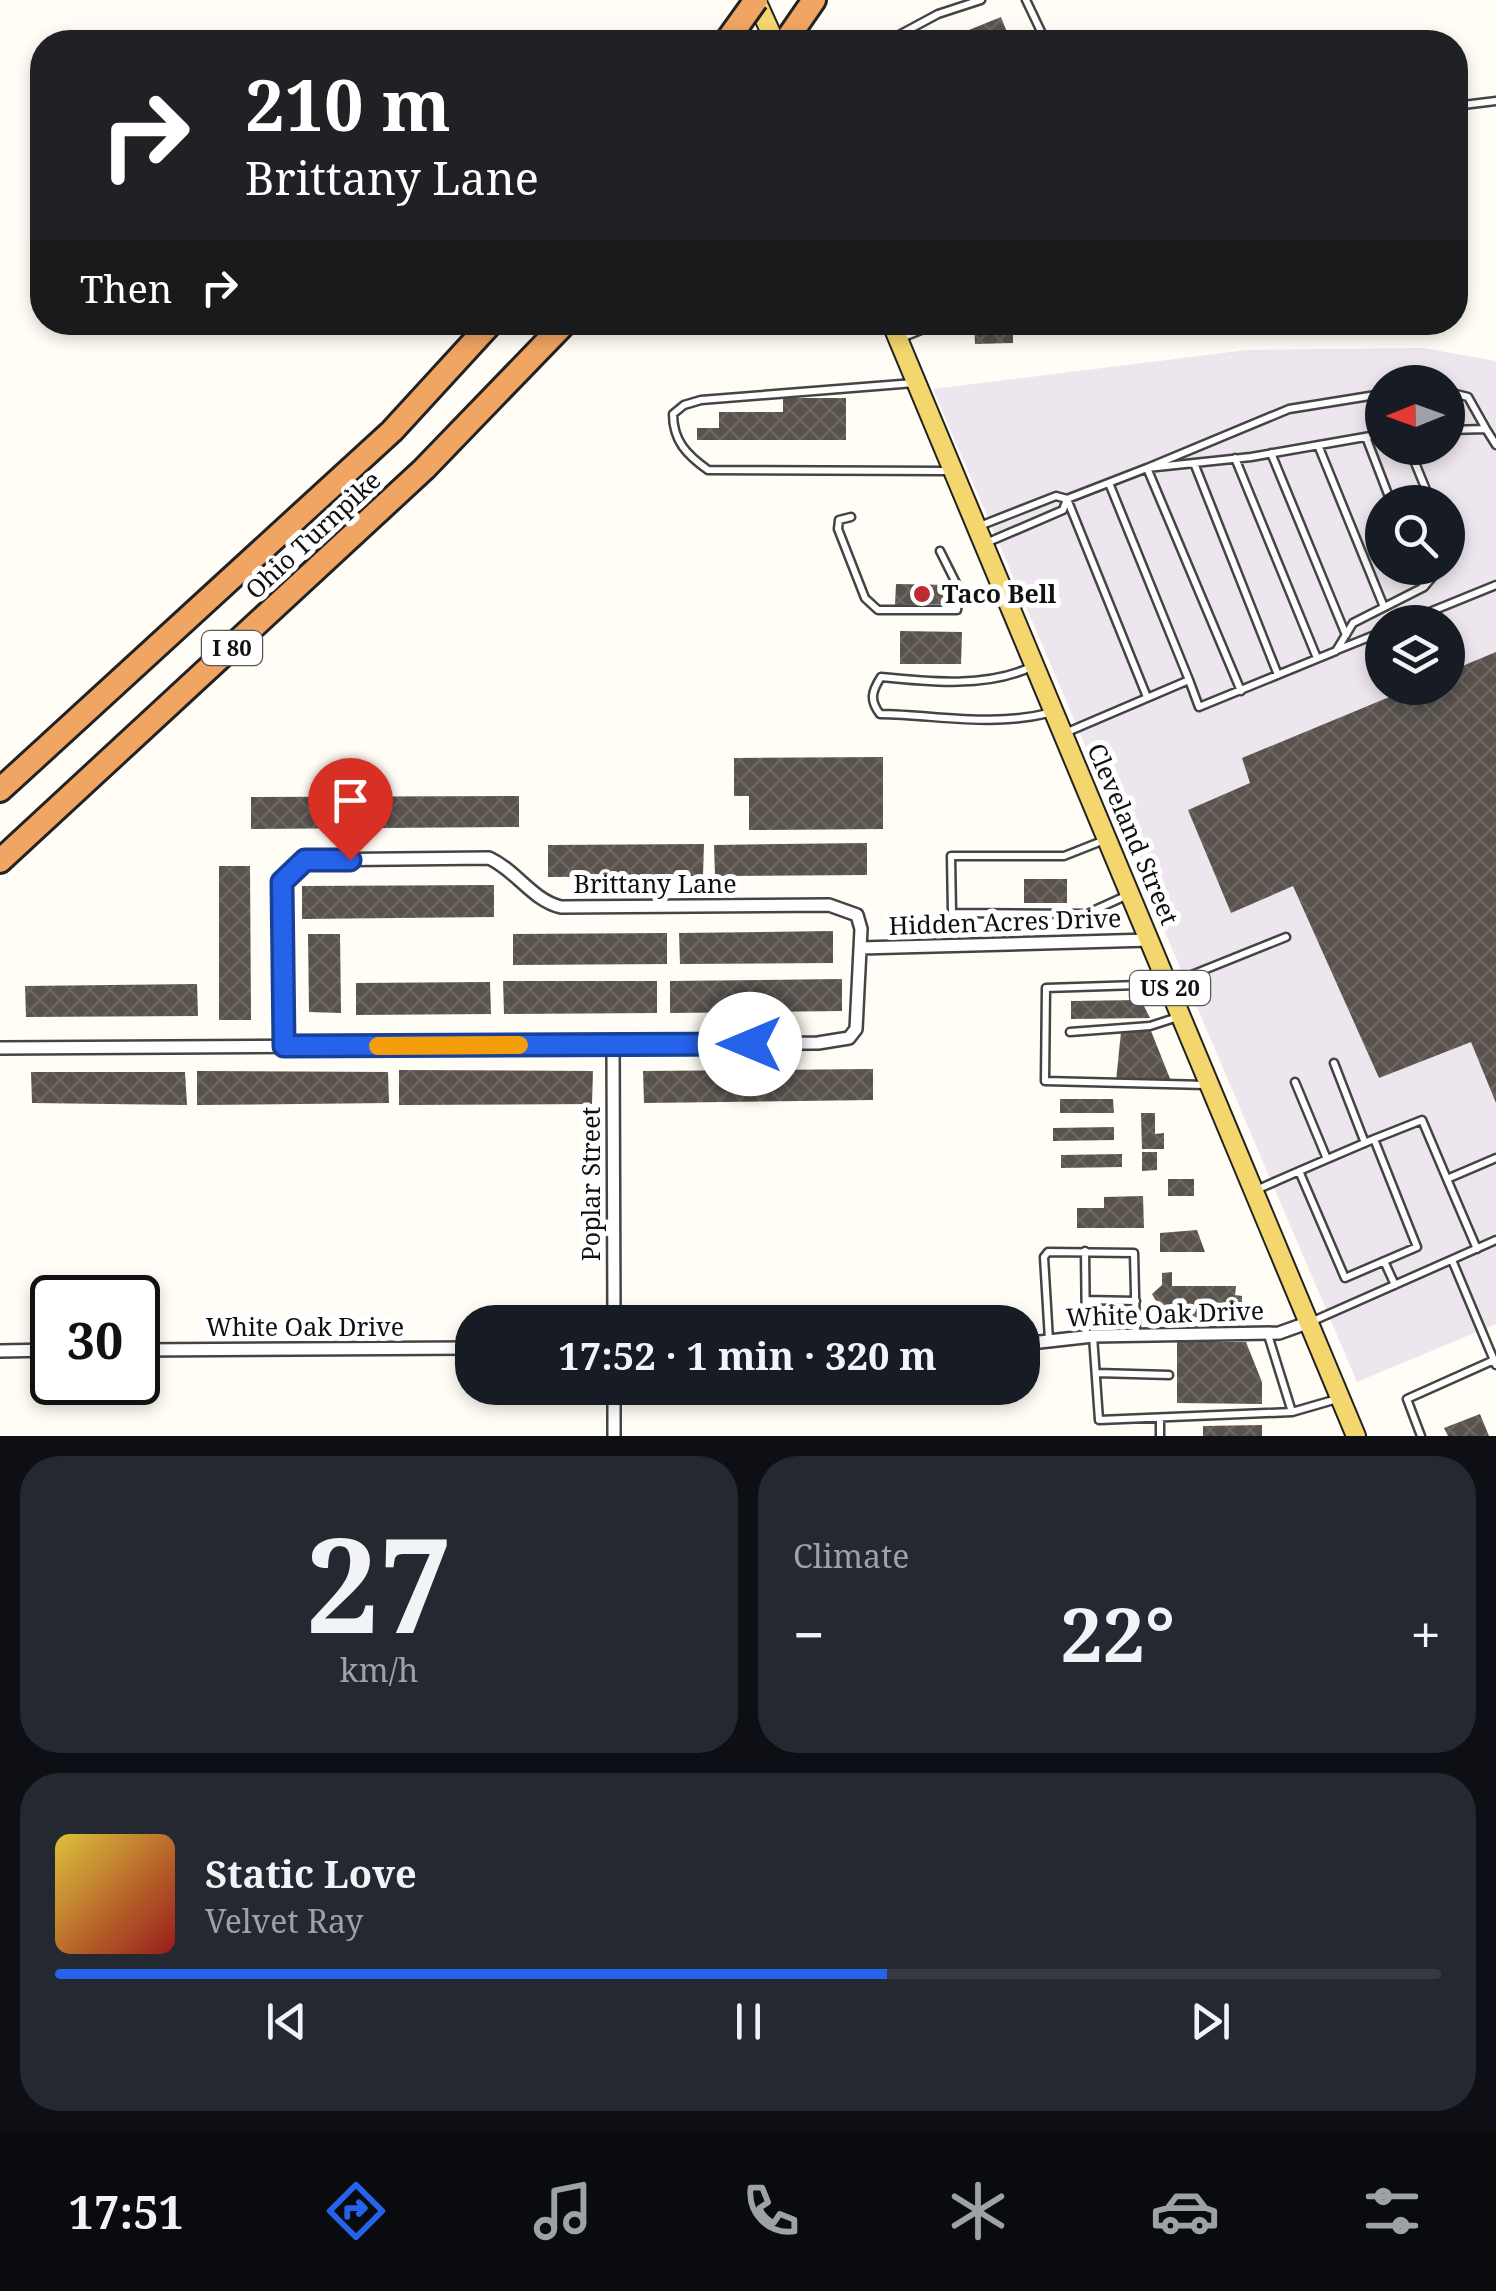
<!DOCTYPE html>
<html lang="en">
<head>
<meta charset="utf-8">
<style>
	body { margin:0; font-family:"Noto Serif",serif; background:#242831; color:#f1f3f6; height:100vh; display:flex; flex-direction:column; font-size:38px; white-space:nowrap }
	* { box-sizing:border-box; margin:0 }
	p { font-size:32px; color:#9ea1a6 }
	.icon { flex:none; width:55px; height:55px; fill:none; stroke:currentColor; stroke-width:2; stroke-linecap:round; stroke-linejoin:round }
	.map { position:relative; height:1436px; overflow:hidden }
	.sheet { display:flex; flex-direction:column; gap:20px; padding:20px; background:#0d0f14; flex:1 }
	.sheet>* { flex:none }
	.guide { position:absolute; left:30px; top:30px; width:1438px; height:305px; border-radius:40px; box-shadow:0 5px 15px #0003; background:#202124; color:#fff; overflow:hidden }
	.needle { width:65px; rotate:269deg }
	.fabs { position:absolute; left:1365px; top:365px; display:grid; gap:20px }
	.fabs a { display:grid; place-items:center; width:100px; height:100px; border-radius:50%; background:#171b24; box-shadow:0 5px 15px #0003; font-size:50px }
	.speed { position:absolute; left:30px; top:1275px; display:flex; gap:20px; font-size:50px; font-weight:700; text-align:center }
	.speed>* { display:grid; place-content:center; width:130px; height:130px; border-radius:50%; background:#171b24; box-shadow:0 5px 15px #0003; line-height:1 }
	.speed .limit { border:5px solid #111; border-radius:15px; background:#fff; color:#111 }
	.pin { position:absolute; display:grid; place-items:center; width:85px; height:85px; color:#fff; margin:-102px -42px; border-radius:50% 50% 50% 0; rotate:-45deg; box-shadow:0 0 10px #0007 }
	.pin .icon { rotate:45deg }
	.me { position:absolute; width:110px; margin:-55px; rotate:270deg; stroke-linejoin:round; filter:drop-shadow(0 0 8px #0008) }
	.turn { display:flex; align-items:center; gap:35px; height:210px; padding:0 50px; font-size:45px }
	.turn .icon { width:130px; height:130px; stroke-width:2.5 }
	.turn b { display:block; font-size:70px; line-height:85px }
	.then { display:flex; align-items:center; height:95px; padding:0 50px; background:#0003; gap:20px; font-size:38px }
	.big { font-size:75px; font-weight:700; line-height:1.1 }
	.sheet .card { flex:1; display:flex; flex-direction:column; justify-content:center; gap:15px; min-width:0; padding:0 35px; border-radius:40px; background:#242831 }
	.sheet .dial { align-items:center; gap:0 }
	.dial b { font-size:130px; line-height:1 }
	.song { display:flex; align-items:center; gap:30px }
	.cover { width:120px; height:120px; border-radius:15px; background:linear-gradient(135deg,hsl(50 70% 55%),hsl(0 70% 35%)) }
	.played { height:10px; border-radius:5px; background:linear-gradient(90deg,#2563eb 60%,#363941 60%) }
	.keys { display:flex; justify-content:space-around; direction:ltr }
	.heat { display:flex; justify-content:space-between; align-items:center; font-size:55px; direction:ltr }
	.sheet .tiles { flex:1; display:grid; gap:20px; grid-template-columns:1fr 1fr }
	.card:last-child { grid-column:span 2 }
	.trip { position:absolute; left:455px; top:1305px; width:585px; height:100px; border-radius:40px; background:#171b24; box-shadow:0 5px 15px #0003; font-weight:700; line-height:100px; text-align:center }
	.dock { display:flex; height:160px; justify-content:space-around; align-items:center; background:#090b0e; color:#9ea1a6 }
	.dock .icon { width:70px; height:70px }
	.dock .active { color:#2563eb }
	.dock b { font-size:45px; color:#f1f3f6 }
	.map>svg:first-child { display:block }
	.industrial { fill:#eee6ee; fill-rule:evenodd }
	.building { fill:url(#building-cross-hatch) }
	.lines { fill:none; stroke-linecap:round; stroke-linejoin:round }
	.service-casing { stroke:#444; stroke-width:11 }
	.minor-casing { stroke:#444; stroke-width:16 }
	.primary-casing { stroke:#222; stroke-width:22 }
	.motorway-casing { stroke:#222; stroke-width:28 }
	.service { stroke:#fff; stroke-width:6 }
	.minor { stroke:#fff; stroke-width:11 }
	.primary { stroke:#f4d66f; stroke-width:18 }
	.motorway { stroke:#f0a562; stroke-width:22 }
	.motorway-bridge-casing { stroke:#222; stroke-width:28; stroke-linecap:butt }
	.motorway-bridge { stroke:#f0a562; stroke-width:22 }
	.route-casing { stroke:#184099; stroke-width:25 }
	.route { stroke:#2563eb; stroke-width:18 }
	.slow { stroke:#f59e0b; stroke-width:18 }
	.poi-dot { fill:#be2b30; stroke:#fff; stroke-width:4 }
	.labels { text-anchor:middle; stroke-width:10; stroke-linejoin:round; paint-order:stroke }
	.shield { fill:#fff; stroke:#585858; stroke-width:2.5 }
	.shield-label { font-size:22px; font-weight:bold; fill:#111 }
	.street-label { font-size:25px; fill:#111; stroke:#fff }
	.poi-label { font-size:25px; font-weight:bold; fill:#111; stroke:#fff; text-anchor:start }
</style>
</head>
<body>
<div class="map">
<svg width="1496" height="1436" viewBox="0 0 1496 1436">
	<defs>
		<pattern id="building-cross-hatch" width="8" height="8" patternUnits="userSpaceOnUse" patternTransform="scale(2.5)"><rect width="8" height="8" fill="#59524d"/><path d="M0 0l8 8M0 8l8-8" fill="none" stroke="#6c6662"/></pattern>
	</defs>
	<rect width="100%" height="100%" fill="#fffdf5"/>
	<!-- industrial -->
	<path class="industrial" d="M1423,348L1496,361V1324L1357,1382L933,389L1247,350ZM1382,382H1448V448H1382ZM1382,502H1448V568H1382ZM1382,622H1448V688H1382Z"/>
	<!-- building -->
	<path class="building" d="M1001,17L1011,42H939Z
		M974,323H1013V343L975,344Z
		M783,398H846V440H697V428H719V412H783Z
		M896,584L949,585V604L895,605Z
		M900,631L962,632L961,664H900Z
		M1496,652V1103L1471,1042L1379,1078L1293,886L1231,913L1188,810L1250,783L1242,758L1411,688H1448V672Z
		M883,757V829L749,830V796H734V758Z
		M519,796V827L251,829V797Z
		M867,843V875L715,876L714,845Z
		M704,844L703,876L548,877V845Z
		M219,866H250L251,1020H219Z
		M1024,879H1067V903H1024Z
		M494,885V917L302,919V886Z
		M833,931V963L680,964L679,933Z
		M667,933V964L513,965V934Z
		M308,934H340L341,1013L309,1012Z
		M842,979V1011L670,1013V981Z
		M503,981H657V1013L504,1014Z
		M490,982L491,1014L356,1015V983Z
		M197,984L198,1016L26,1017L25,986Z
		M1141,1000L1150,1018L1071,1019V1001Z
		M1151,1031L1171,1081H1116L1121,1032Z
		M873,1069V1100L644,1103L643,1071Z
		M399,1070L593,1071L592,1104L399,1105Z
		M197,1071L388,1072L389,1103L197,1105Z
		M31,1072H185L187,1105L32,1103Z
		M1060,1099H1113L1114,1113H1060Z
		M1141,1113H1155V1134L1164,1133V1149H1142Z
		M1114,1127V1140L1053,1141V1128Z
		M1142,1152H1157V1170L1142,1171Z
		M1122,1154V1167L1061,1168V1155Z
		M1168,1179H1194V1196H1168Z
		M1143,1196L1144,1228H1077V1208H1104V1197Z
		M1197,1230L1205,1252H1160V1233Z
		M1172,1272V1286H1236L1235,1295L1242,1296V1308H1235V1320H1167L1152,1294L1162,1285V1273Z
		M1177,1342H1246L1262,1382V1404L1177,1403Z
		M1480,1414L1489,1436H1448L1444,1428Z
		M1262,1425V1436H1203V1426Z"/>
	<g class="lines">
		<defs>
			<path id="service" d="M1026,0L1046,42
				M886,42L938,14L981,0
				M1455,106L1496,101
				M899,339L941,322
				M914,383L701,400L684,405L673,414C673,441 687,455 708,470L948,471
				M1448,392L1468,397L1486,429
				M1448,430L1486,429L1496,445
				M1366,437L1391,502
				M1318,445L1384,607
				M1409,448L1431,502
				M1271,453L1346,635
				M1235,458L1317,658
				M1194,463L1278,675
				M1109,483L1189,680
				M851,517L839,520L838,529L865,598L878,610H957L960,591L940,551
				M977,527L1056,496L1067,499L1063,510L986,543
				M1448,549V557
				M1416,568L1424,587
				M1405,622L1496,585
				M1337,650L1382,632
				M1033,666C989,688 929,682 881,677C872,691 869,700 880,714C938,715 992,727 1049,713
				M1241,691L1147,468L1289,409L1382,394
				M1147,697L1067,499L1147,468L1251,457L1382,434
				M1065,733L1189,680L1199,707L1336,651L1353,623L1424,587L1440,568
				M1102,841L1064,856H951L952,913L1086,914L1130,894
				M1070,1032L1150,1026L1178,1017
				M1334,1063L1365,1143
				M1295,1082L1327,1159
				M1206,1085L1045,1081L1046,988L1169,984L1286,937
				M1374,1139L1422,1120L1447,1179
				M1254,1191C1294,1173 1334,1156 1374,1139L1417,1247L1345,1278L1299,1171
				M1477,1249L1447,1179L1496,1158
				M1085,1251L1086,1335
				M1452,1260L1496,1365
				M1384,1261L1395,1285
				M1086,1300L1136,1301
				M1313,1321L1496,1240
				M1268,1335L1292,1412L1337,1399
				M1093,1336L1099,1420L1292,1412
				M1049,1340L1044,1257L1048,1252L1134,1253L1136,1334
				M1097,1373L1169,1375
				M1160,1418V1436
				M1421,1436L1407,1399L1494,1360"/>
			<path id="minor" d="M860,948L1150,940
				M613,1044L614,1322
				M0,1048L818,1043L849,1038L856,1029L861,929L857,915L829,905L561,907C532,900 517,871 489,858L305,860L282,882L284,1047
				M1022,1344L1093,1336L1279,1333L1307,1323
				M138,1350L472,1348
				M0,1351L52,1350
				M614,1388V1436"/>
			<path id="primary" d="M756,0L775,42
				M891,322L1356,1436"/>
			<path id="motorway" d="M785,42L814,0
				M0,790L392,431L492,322
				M0,861L424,469L566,322"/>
		</defs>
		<!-- service casing -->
		<use href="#service" class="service-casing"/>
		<!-- minor casing -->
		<use href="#minor" class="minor-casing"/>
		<!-- primary casing -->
		<use href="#primary" class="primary-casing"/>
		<!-- motorway casing -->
		<use href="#motorway" class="motorway-casing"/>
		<!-- service -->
		<use href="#service" class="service"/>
		<!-- minor -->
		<use href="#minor" class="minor"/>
		<!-- primary -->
		<use href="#primary" class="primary"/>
		<!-- motorway -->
		<use href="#motorway" class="motorway"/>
		<defs>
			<path id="motorway-bridge" d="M726,42L756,0"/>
		</defs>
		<!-- motorway-bridge casing -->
		<use href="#motorway-bridge" class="motorway-bridge-casing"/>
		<!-- motorway-bridge -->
		<use href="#motorway-bridge" class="motorway-bridge"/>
	</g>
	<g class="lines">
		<defs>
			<path id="route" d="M350,860H305L282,882L284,1046L750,1044"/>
		</defs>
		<!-- route casing -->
		<use href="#route" class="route-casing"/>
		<!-- route -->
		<use href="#route" class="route"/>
		<!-- slow -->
		<path class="slow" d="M378,1046L519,1045"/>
	</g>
	<!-- markers -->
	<circle class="poi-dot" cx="922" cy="594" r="10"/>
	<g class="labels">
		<!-- shield labels -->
		<g class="shield">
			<rect x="202" y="631" width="60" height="34" rx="8"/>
			<rect x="1130" y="971" width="80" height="34" rx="8"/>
		</g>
		<g class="shield-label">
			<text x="232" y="656">I 80</text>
			<text x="1170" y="996">US 20</text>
		</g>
		<!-- street labels -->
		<g class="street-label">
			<text transform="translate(313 535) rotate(-43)" y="9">Ohio Turnpike</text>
			<text transform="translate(1133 834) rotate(67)" y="9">Cleveland Street</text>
			<text x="655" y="893">Brittany Lane</text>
			<text transform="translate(1005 922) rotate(-2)" y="9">Hidden Acres Drive</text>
			<text transform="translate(591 1184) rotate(-90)" y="9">Poplar Street</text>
			<text transform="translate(1165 1314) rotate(-2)" y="9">White Oak Drive</text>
			<text x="305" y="1336">White Oak Drive</text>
		</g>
		<!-- poi labels -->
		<g class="poi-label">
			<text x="942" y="603">Taco Bell</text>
		</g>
	</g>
</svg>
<div class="fabs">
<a><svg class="needle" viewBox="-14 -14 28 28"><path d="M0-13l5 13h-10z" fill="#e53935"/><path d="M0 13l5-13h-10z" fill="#9ea1a6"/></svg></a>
<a><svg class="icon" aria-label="search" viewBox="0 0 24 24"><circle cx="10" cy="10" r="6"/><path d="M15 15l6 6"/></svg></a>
<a><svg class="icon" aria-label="layers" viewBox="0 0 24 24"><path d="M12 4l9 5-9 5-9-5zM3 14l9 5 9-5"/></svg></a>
</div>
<div class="speed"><div class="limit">30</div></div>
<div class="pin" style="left:350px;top:860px;background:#d93025"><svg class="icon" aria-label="arrive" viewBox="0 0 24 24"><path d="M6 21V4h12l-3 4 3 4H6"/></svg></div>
<svg class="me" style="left:750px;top:1044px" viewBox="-20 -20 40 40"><circle r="19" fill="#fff"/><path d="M0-13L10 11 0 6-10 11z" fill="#2563eb"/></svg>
<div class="trip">17:52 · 1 min · 320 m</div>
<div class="guide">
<div class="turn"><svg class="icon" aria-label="right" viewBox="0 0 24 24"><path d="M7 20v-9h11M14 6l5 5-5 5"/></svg><div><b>210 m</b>Brittany Lane</div></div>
<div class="then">Then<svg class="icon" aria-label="right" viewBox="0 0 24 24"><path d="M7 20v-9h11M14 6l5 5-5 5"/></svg></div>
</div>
</div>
<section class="sheet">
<div class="tiles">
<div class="card dial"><b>27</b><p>km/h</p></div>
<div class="card"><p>Climate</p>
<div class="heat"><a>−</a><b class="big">22°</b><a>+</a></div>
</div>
<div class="card">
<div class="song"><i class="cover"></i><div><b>Static Love</b><p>Velvet Ray</p></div></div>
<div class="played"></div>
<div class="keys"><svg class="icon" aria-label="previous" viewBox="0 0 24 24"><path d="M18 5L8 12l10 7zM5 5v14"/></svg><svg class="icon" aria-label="pause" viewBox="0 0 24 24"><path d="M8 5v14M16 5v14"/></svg><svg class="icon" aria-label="next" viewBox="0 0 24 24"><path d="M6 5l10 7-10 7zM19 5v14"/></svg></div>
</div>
</div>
</section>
<nav class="dock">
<b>17:51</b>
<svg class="icon active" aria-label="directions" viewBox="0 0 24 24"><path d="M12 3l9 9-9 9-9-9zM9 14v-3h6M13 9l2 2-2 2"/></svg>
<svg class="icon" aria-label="music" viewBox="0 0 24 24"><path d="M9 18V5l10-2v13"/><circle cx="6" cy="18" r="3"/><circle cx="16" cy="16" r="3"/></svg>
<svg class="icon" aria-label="phone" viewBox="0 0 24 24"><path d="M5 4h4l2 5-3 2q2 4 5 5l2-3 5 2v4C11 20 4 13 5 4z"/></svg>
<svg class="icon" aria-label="climate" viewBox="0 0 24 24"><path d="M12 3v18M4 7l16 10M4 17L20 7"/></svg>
<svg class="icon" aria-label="car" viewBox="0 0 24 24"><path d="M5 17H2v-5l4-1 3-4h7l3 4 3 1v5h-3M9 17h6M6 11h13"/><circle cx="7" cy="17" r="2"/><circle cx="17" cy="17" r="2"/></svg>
<svg class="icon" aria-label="filters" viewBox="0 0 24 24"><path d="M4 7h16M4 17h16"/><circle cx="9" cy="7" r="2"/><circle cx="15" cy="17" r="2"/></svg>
</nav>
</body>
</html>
